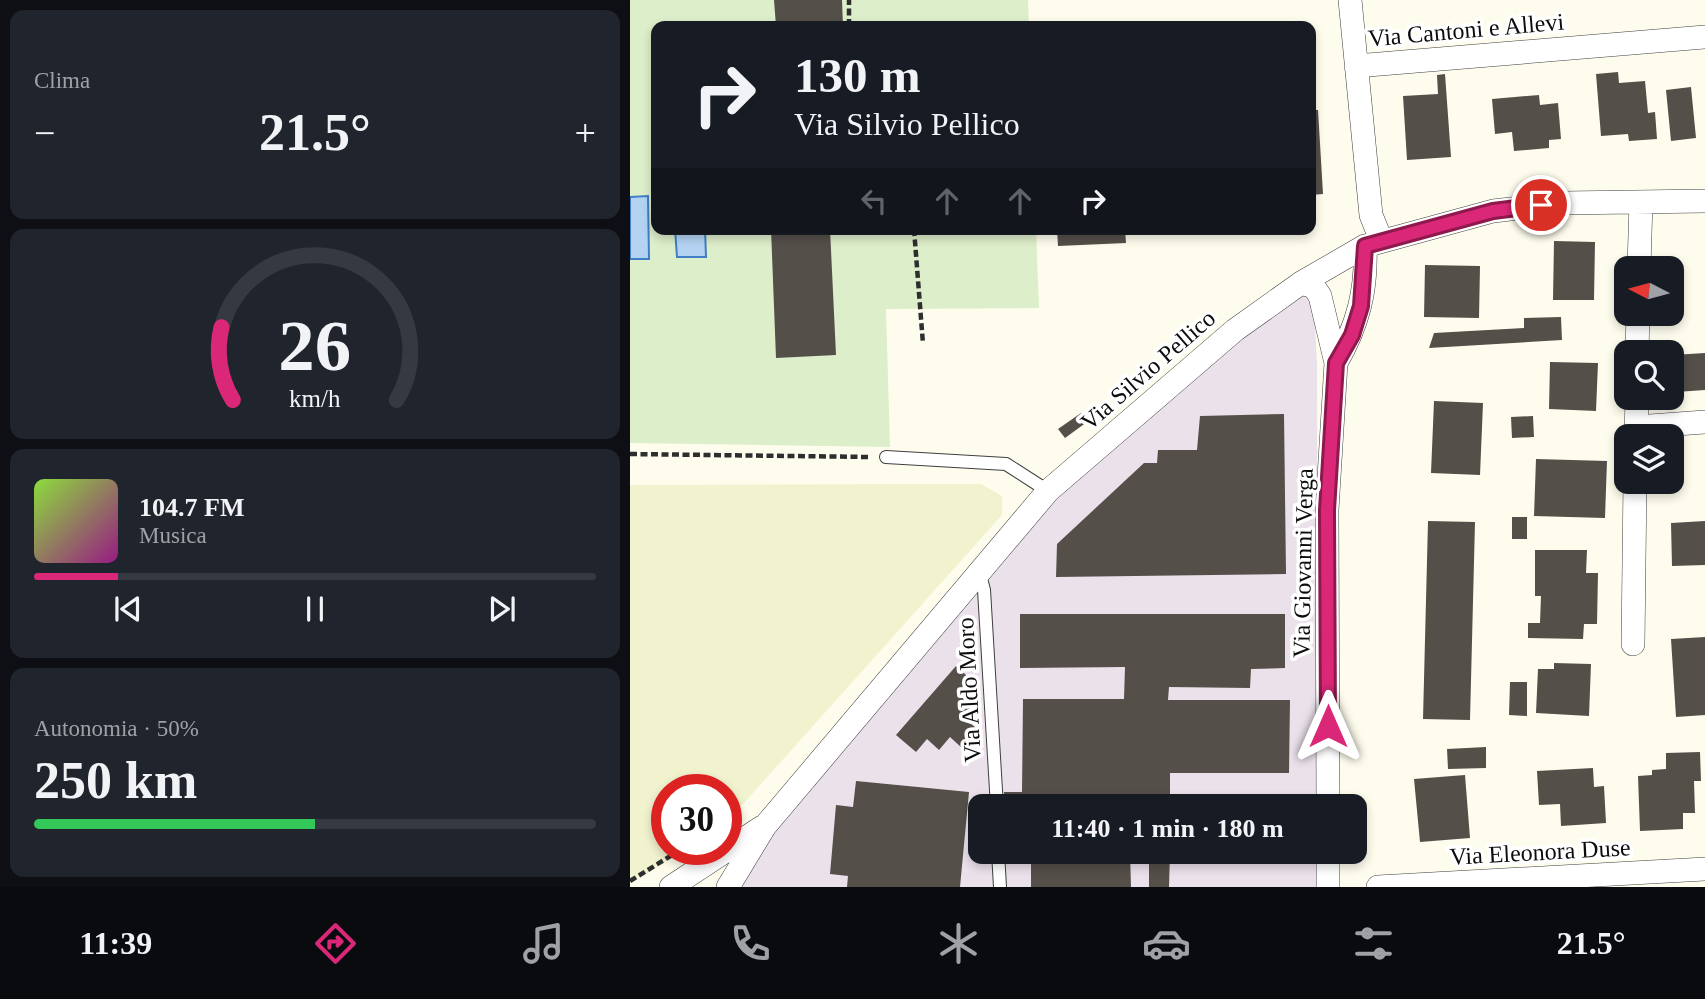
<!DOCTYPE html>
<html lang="it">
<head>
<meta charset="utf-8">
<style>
	body { margin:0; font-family:Georgia,serif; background:#20242c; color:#f1f3f6; height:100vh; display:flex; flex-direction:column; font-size:26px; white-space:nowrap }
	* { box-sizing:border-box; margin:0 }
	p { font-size:23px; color:#9ea1a6 }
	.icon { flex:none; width:38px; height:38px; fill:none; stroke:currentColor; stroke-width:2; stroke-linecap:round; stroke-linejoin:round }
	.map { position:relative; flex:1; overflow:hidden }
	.sheet { display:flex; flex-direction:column; gap:10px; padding:10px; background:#0d0f14; width:630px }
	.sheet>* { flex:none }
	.banner { position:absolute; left:21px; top:21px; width:665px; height:214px; border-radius:14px; box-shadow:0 4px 10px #0003; background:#171b24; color:#f1f3f6; overflow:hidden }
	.needle { width:46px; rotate:276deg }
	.fabs { position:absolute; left:984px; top:256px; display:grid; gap:14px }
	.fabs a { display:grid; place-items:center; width:70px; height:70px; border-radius:14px; background:#171b24; box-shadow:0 4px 10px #0003; font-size:35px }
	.speed { position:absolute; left:21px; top:774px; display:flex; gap:14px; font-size:35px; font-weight:700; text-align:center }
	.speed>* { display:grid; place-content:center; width:91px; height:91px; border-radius:50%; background:#171b24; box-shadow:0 4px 10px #0003; line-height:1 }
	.speed .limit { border:10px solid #d22; background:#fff; color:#111 }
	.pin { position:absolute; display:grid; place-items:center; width:60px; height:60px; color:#fff; margin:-30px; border:4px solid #fff; border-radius:50%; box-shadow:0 2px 7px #0007 }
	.me { position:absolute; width:77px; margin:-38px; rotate:0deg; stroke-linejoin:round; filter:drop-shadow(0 0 5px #0008) }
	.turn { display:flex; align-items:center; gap:24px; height:147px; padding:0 28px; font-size:32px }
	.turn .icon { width:91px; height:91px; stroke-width:2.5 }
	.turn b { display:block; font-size:49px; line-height:60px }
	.lanes { display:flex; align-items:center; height:66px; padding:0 28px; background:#0003; justify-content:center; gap:35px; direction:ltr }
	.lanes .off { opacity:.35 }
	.big { font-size:52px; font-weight:800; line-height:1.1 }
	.sheet .tile { flex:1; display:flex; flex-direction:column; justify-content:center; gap:10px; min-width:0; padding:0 24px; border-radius:14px; background:#20242c }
	.sheet .dial { align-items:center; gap:0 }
	.dial svg { height:182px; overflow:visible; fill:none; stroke:#363941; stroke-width:7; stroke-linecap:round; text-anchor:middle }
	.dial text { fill:#f1f3f6; stroke:none }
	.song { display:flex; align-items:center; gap:21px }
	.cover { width:84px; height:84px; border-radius:10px; background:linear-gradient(135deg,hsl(90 70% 55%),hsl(310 70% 35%)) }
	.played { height:7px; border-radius:4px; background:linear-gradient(90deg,#db2777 15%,#363941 15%) }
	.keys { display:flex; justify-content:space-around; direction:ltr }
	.heat { display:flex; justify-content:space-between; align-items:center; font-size:38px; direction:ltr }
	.charge { height:10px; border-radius:5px; background:linear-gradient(90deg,#34c759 50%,#363941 0) }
	.trip { position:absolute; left:338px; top:794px; width:399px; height:70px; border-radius:14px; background:#171b24; box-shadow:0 4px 10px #0003; font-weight:800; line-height:70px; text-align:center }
	.dock { display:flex; height:112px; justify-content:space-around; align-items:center; background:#090b0e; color:#9ea1a6 }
	.dock .icon { width:49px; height:49px }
	.dock .active { color:#db2777 }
	.dock b { font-size:32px; color:#f1f3f6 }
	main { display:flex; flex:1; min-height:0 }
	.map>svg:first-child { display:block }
	.industrial { fill:#ebe1eb }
	.farmland { fill:#f1f2ce }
	.pitch { fill:#ddeeca }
	.water { fill:#b4d3f2; stroke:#3f7fc5; stroke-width:2 }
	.building { fill:#544f49 }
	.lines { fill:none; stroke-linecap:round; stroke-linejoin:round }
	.service-casing { stroke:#3f3f3f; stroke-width:14 }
	.minor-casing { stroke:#3f3f3f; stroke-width:24 }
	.path { stroke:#2e2e2e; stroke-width:4.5; stroke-dasharray:7 3.5; stroke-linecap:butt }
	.service { stroke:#fff; stroke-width:12 }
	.minor { stroke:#fff; stroke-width:23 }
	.route-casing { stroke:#8e194d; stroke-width:18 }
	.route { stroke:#db2777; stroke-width:12 }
	.labels { text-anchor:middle; stroke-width:7; stroke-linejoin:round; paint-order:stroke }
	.street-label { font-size:24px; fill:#0c0c0c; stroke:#fff }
</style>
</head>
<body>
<main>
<section class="sheet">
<div class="tile"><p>Clima</p>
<div class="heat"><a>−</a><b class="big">21.5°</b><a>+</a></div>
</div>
<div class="tile dial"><svg viewBox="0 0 100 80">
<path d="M14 69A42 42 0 1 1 86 69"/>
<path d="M14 69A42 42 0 0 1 9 37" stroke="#db2777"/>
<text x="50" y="56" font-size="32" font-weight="700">26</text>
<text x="50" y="72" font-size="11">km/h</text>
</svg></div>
<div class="tile">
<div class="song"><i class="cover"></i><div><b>104.7 FM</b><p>Musica</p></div></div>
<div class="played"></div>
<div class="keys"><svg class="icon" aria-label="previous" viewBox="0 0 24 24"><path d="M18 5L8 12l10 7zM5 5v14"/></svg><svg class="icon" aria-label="pause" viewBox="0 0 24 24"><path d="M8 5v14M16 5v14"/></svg><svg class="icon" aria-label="next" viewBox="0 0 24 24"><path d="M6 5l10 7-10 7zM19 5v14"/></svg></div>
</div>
<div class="tile"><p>Autonomia · 50%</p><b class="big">250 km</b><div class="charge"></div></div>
</section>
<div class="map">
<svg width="1075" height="887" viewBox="0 0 1075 887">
	<rect width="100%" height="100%" fill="#fefded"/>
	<!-- industrial -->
	<path class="industrial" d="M683,286L687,363L688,807H350V852H688V887H106L140,829L366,564L460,464L611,340Z"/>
	<!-- farmland -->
	<path class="farmland" d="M351,484L372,496V515L96,823V789H37V849H58L0,883V485Z"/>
	<!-- pitch -->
	<path class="pitch" d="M0,0H398L399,26H26V229H406L409,308L256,309L260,447L0,443Z"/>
	<!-- water -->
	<path class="water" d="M18,196L19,259H0V197Z
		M45,229H75L76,257H47Z"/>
	<!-- building -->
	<path class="building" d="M144,0H212L213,26H146Z
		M988,72L989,83L1015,81L1018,113L1025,112L1027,139L999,141L998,134L971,136L966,74Z
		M815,74L821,157L777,160L773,96L808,94L807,75Z
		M1061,87L1066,138L1041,141L1036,90Z
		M909,95L910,105L928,103L931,139L919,140V148L884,151L882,132L865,134L862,99Z
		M681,110H688L693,194L681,195Z
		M141,229H200L206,355L146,358Z
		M427,229H495L496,243L428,246Z
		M924,241L965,242L964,300H923Z
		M795,265L850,266L849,318L794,317Z
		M931,317L932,340L799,348L804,333L894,328V318Z
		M1075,353V390L1046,392L1043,355Z
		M920,362L968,363L966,411L919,409Z
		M804,401L853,403L850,475L801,473Z
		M451,413L457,422L435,438L428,429Z
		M654,414L656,574L426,577L427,544L514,463H527L528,450H567L570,416Z
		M903,416L904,437L882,438L881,417Z
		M906,459L977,461L975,518L904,516Z
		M882,517H897V539H882Z
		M798,521L845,522L840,720L793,719Z
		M1075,521V565L1042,566L1041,523Z
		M905,550H957L956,573H968L967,624H954L953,639L898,638V623H910L911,596H905Z
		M390,614H655V668L621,669L620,688L539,687L538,700H660L659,773H540V807H374V792H392L393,699H494L495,667L390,668Z
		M1075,637V715L1046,717L1041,639Z
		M924,663L961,664L959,716L906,713L908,669H924Z
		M326,666L345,683L333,697L346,709L336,719L348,730L332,748L320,737L309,750L297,739L286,752L266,735Z
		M880,682H897V716L879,715Z
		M856,747V768L818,769L817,749Z
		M1070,752L1071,781H1064L1065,813H1053V829L1010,831L1008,776L1022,775V770L1036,769V753Z
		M963,768L964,787L974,786L976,823L931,826L930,804L909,805L907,771Z
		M835,775L840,838L790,842L784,779Z
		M226,781L339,792L330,887H217L218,876L200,874L206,805L223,807Z
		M401,852H500L501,887H401Z
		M519,852H540L539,887H519Z"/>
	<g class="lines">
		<defs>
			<path id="service" d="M256,457L376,464L418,491
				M349,571L354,590L367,807
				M368,852L370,887"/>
			<path id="minor" d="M720,0L741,215L751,240
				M726,66L1075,37
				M1009,268L1011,202
				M671,283L684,287L690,296L706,363L697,510L698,807
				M1007,352L1008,313
				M706,363C728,325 737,290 735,246
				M1006,427L1075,422
				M1006,436L1007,397
				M1003,644L1005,481
				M698,852V887
				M41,887L132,827
				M98,887L135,826L418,491L605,330L671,283L735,246L863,211L934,203L1075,201
				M748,887L1075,869"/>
		</defs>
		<!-- service casing -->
		<use href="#service" class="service-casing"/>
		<!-- minor casing -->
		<use href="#minor" class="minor-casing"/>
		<!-- path -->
		<path class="path" d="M219,26V0
			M284,229L293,344
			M0,454L241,457
			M0,881L47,852"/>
		<!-- service -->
		<use href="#service" class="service"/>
		<!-- minor -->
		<use href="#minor" class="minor"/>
	</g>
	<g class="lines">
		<defs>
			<path id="route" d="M698,726L697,510L706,363L722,335L731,306L735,246L863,211L911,205"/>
		</defs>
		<!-- route casing -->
		<use href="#route" class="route-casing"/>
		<!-- route -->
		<use href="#route" class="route"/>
	</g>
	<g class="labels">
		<!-- street labels -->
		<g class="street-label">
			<text transform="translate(836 30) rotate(-5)" y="8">Via Cantoni e Allevi</text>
			<text transform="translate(518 370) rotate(-41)" y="8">Via Silvio Pellico</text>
			<text transform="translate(673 563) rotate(-89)" y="8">Via Giovanni Verga</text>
			<text transform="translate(339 690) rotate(-93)" y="8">Via Aldo Moro</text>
			<text transform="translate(910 852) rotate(-3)" y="8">Via Eleonora Duse</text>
		</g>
	</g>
</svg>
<div class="fabs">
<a><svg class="needle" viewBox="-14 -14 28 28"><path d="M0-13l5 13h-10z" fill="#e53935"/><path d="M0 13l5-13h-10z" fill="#9ea1a6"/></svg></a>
<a><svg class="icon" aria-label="search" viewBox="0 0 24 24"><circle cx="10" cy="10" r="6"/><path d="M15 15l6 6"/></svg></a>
<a><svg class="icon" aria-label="layers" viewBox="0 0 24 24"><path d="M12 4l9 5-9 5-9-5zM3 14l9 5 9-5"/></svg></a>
</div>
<div class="speed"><div class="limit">30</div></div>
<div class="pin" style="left:911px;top:205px;background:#d93025"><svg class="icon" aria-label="arrive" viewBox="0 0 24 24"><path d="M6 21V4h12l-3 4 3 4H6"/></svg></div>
<svg class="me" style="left:698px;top:726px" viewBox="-20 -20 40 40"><path d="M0-17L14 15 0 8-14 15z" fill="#db2777" stroke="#fff" stroke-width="4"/></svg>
<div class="trip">11:40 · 1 min · 180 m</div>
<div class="banner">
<div class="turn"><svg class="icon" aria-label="right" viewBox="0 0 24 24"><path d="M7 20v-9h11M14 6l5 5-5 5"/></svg><div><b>130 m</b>Via Silvio Pellico</div></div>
<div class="lanes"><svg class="icon off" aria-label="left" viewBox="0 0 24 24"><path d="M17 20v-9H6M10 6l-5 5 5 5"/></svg><svg class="icon off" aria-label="ahead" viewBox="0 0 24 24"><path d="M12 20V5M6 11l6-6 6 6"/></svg><svg class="icon off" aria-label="ahead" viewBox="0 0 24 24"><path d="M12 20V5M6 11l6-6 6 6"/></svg><svg class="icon" aria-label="right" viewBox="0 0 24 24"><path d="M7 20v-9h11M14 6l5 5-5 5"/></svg></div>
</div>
</div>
</main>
<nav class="dock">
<b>11:39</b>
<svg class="icon active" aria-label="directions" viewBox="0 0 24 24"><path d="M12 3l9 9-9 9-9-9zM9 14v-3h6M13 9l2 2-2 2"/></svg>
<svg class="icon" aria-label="music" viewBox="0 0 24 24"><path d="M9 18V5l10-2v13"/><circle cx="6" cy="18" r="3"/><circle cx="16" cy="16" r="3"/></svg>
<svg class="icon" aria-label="phone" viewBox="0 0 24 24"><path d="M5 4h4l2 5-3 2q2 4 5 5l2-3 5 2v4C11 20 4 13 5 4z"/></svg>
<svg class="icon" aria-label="climate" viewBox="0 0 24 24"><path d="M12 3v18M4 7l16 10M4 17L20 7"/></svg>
<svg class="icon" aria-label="car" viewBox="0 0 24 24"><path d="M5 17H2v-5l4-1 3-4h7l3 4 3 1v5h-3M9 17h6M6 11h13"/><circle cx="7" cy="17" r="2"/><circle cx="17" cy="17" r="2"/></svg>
<svg class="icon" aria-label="filters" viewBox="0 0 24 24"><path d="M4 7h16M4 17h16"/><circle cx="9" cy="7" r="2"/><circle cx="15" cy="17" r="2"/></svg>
<b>21.5°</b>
</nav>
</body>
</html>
